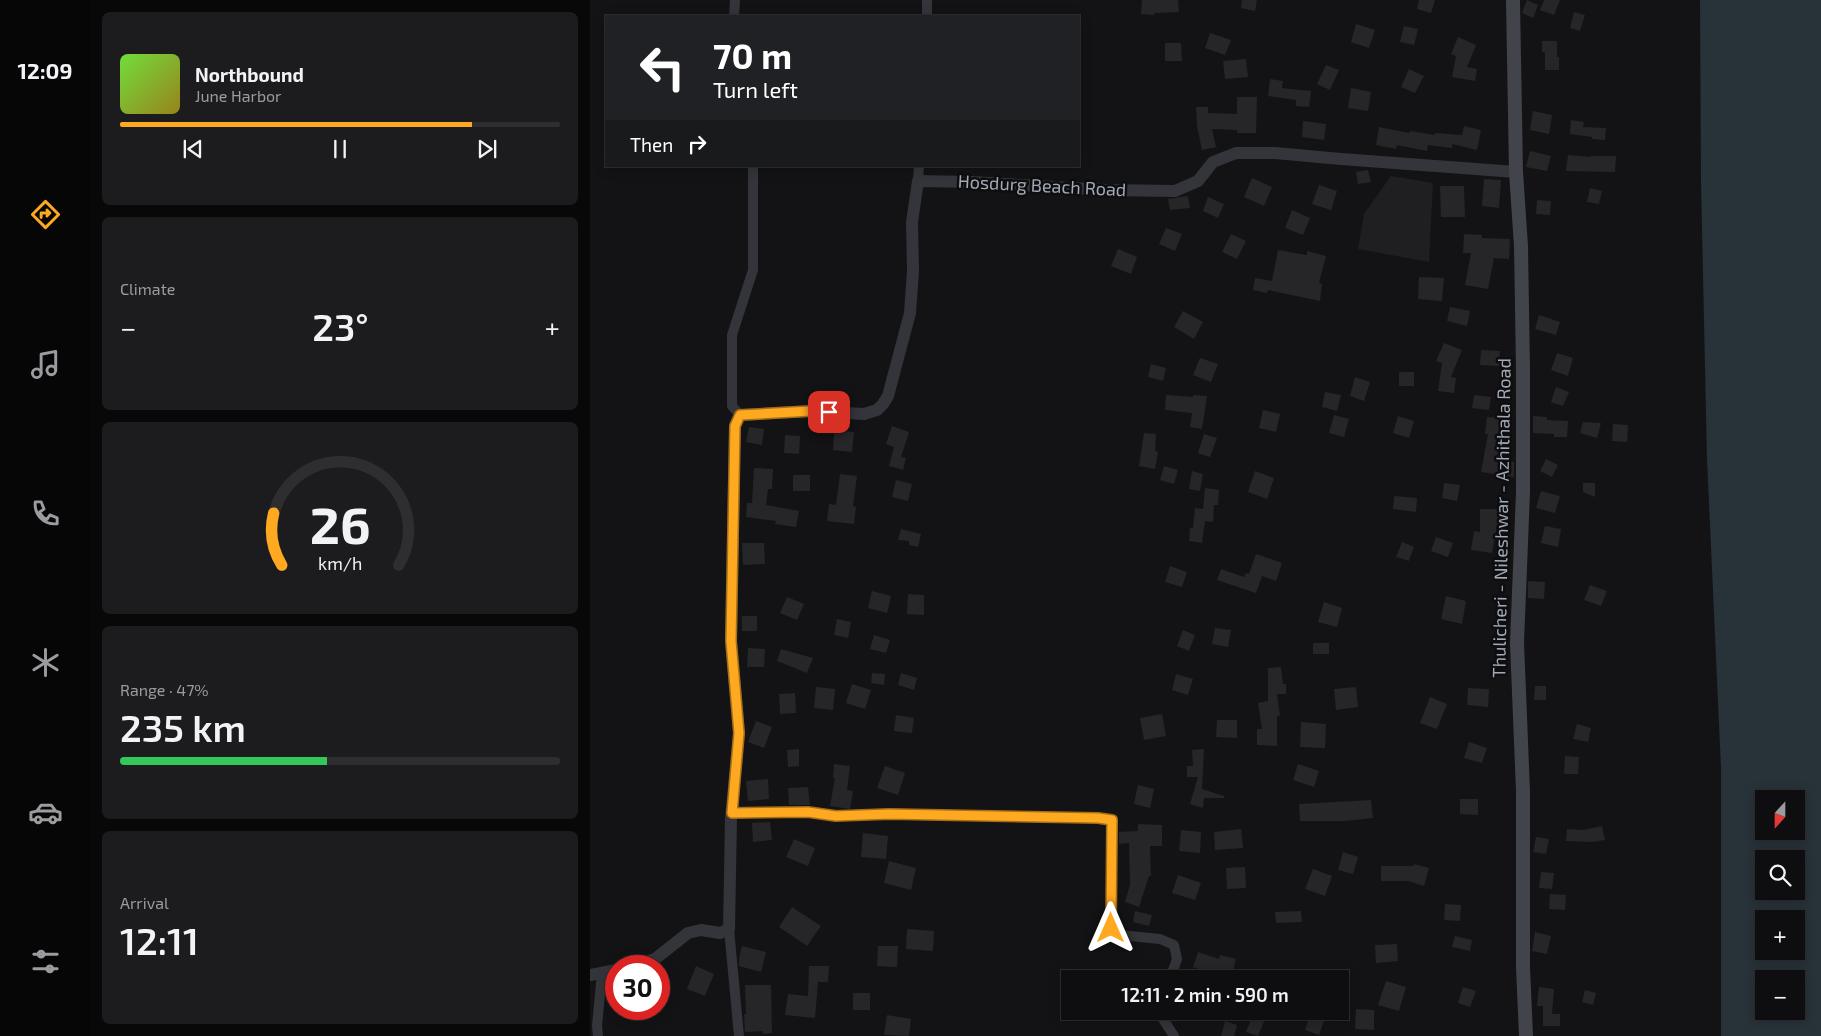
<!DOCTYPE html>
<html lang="en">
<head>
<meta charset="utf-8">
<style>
	body { margin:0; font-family:"Exo 2",sans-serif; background:#1c1c1e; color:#f1f3f6; height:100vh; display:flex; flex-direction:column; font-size:19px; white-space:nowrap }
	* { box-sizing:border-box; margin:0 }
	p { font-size:16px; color:#9b9c9f }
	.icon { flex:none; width:28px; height:28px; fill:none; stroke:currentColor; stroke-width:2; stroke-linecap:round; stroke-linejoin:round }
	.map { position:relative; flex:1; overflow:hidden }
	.panel { display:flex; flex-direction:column; gap:12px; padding:12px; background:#080809; width:500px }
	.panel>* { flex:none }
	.guide { position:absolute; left:15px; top:15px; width:475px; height:152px; border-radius:0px; box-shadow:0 2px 12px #0003,0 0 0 1px #2e2e30; background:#202124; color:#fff; overflow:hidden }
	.needle { width:32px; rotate:201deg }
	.buttons { position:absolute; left:1165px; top:790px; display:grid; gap:10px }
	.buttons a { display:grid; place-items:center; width:50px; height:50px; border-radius:0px; background:#0e0e10; box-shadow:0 2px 12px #0003,0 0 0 1px #2e2e30; font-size:25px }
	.speed { position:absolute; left:15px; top:955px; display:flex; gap:10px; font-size:25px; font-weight:700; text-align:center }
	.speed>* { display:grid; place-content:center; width:65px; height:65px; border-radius:50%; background:#0e0e10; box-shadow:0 2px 12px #0003,0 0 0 1px #2e2e30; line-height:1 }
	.speed .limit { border:8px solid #d22; background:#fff; color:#111 }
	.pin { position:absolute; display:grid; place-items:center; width:42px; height:42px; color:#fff; margin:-21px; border-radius:10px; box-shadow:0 2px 8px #0006 }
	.me { position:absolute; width:55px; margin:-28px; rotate:0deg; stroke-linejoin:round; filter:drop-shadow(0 0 4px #0008) }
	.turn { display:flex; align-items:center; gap:18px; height:105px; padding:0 25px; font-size:22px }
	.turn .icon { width:65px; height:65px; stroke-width:2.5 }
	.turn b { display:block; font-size:35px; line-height:42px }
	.then { display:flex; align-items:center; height:48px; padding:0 25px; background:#0003; gap:10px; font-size:19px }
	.big { font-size:38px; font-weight:600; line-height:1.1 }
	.panel .card { flex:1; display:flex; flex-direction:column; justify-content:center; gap:8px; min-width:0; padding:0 18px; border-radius:8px; background:#1c1c1e }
	.panel .dial { align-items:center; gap:0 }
	.dial svg { height:130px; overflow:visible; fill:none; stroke:#2e2e30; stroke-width:7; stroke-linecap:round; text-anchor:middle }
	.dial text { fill:#f1f3f6; stroke:none }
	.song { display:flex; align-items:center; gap:15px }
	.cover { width:60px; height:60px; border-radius:8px; background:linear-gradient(135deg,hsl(100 70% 55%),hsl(50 70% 35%)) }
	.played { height:5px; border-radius:2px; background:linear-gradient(90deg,#ffa920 80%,#2e2e30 80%) }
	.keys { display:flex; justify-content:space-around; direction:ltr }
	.heat { display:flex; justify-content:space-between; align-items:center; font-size:28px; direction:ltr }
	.charge { height:8px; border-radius:4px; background:linear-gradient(90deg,#34c759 47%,#2e2e30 0) }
	.trip { position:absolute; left:471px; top:970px; width:288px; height:50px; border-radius:0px; background:#0e0e10; box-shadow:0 2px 12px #0003,0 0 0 1px #2e2e30; font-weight:600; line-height:50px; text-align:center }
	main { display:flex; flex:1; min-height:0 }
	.tabs { display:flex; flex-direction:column; width:90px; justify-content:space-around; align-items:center; background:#060606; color:#9b9c9f }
	.tabs .icon { width:35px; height:35px }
	.tabs .active { color:#ffa920 }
	.tabs b { font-size:22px; color:#f1f3f6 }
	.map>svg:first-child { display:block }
	.built { fill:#1f1f22 }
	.water { fill:#283239; fill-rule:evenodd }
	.building { fill:#262629 }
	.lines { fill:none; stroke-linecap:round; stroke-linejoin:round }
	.minor { stroke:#33353a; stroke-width:10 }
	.tertiary { stroke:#33353a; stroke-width:12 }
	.secondary { stroke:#41444a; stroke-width:14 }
	.route-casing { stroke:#a66e15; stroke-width:12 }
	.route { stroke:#ffa920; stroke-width:9 }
	.labels { text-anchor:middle; stroke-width:5; stroke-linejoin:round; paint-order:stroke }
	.street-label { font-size:18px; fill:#a3aab6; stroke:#0e0e10 }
</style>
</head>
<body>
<main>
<nav class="tabs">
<b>12:09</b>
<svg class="icon active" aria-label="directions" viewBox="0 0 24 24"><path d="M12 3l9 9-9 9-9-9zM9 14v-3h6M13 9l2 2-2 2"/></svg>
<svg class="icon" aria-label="music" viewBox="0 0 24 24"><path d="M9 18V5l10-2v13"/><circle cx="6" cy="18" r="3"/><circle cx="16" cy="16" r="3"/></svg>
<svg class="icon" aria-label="phone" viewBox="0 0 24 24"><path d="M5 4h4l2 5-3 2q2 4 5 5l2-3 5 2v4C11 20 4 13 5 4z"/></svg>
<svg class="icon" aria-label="climate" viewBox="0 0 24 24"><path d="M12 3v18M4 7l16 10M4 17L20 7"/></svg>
<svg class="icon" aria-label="car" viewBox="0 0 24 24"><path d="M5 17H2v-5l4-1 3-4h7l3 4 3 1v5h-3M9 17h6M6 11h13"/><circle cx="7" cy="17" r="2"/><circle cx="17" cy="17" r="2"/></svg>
<svg class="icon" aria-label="filters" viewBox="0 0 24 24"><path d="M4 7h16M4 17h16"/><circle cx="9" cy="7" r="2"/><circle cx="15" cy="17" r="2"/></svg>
</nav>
<section class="panel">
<div class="card">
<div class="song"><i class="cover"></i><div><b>Northbound</b><p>June Harbor</p></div></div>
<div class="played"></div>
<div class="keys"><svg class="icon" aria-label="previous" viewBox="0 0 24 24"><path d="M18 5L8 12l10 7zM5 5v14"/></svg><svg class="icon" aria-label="pause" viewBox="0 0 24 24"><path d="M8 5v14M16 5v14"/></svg><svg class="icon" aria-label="next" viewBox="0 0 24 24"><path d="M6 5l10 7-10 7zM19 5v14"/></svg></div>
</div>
<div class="card"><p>Climate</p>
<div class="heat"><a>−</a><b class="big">23°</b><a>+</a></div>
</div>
<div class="card dial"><svg viewBox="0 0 100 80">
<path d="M14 69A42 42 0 1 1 86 69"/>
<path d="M14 69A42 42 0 0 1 9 37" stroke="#ffa920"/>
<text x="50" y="56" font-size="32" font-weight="700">26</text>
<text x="50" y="72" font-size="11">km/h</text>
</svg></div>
<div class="card"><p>Range · 47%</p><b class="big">235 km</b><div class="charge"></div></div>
<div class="card"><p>Arrival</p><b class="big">12:11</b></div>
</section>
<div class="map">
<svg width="1231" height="1036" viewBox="0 0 1231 1036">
	<rect width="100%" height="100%" fill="#131315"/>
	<!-- built -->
	<path class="built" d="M801,176L843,183L839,262L768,249L774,214Z"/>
	<!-- water -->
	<path class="water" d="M1110,0H1231V1036H1131V768L1117,459L1111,182ZM1174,799H1206V831H1174ZM1174,859H1206V891H1174ZM1174,919H1206V951H1174ZM1174,979H1206V1011H1174Z"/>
	<!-- building -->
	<path class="building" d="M552,0H588L589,12L564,13V15L551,14Z
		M652,0H667L665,11L651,8Z
		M829,0H845L841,13L827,9Z
		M937,0L948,5L943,18L932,13Z
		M954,0H970L964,15L950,10Z
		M984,12L995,15L990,31L980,28Z
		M766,24L785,30L779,48L761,42Z
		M814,26L828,29L824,45L810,42Z
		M620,33L641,40L635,55L615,48Z
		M868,37L886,45L877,67L887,69L885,81L862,77L866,56L861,54Z
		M952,41H967V57H969V70H955V52H952Z
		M575,43H591L592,61H575Z
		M656,59L658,77L635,79L633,61Z
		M736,65L749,70L740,90L727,84Z
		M819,69L834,76L825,93L811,87Z
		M680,79L693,81L692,88L721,91L719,107L706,106V100L678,96Z
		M761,88L781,92L778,111L758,108Z
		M647,97H667L666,133H647V130L622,129L626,147L612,150L607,126L606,107H618V113L647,114Z
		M943,111L962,115L959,134L940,130Z
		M981,120L994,122L993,127L1016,128L1015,140L1002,139V137L980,134Z
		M713,121L736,124L734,140L712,137Z
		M874,126L891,130L887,150L862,144V148L838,145L837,151L807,145L806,149L786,145L789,127L819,133L820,131L844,135L845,133L872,135Z
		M940,151L961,156L957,171L936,167Z
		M978,155L1001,157V156H1026L1025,172L976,171Z
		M778,170L781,182L768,184L766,172Z
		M662,178L682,187L674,206L654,197Z
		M894,179L911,180L909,208L892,206Z
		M729,185L747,191L741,210L722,204Z
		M850,186H874L875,217H851Z
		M1000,188L1012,191L1009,204L997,202Z
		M598,196L600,208L580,210L578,199Z
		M618,197L634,204L628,218L613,211Z
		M947,200L961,201L960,215L946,214Z
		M702,210L720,218L713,235L695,228Z
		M576,228L592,234L585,251L569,244Z
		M641,234L656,241L647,259L632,252Z
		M874,234L892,235V238L920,239L919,259L904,258L898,289L875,285L881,253H873Z
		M528,249L547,257L541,274L521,266Z
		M688,250L717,255V251L736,256L729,283L732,284L730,301L678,290L677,293L663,290L665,278L682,281Z
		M829,277L854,278L852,301L828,299Z
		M860,307L880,311L877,326L857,321Z
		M593,311L613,322L604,339L584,327Z
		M949,315L970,322L966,335L945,329Z
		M854,343L872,350L861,377L866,378L864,393L848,391L852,363L846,361Z
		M891,350L910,351L909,366L890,365Z
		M967,353L983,358L978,376L961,370Z
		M610,358L628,364L621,382L603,375Z
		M561,364L576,368L573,381L558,377Z
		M809,372H824V386H809Z
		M765,377L780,382L774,401L760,396Z
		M966,387L979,392L973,406L961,402Z
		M735,392L751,395L747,411L732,407Z
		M576,395L603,397V395L617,396L612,429L600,427L602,413L575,410Z
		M884,395L901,397L899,410L882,408Z
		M673,410L690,414L686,432L669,428Z
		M744,415L759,419L754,437L739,433Z
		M808,416L824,421L819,438L803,433Z
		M943,416L957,417V420L978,421L977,437H964V434L943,433Z
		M897,417L916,419L912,461L924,462V477L891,472L898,434H895Z
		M993,422L1011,423L1007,438L990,433Z
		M1023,424L1038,425L1037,442L1022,441Z
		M302,426L319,432L311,457L316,458L313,470L299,466L304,447L296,444Z
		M159,427L174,429L172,445L156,442Z
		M244,430L264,432L262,452L243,450Z
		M554,433L566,434L565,451L568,452L565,469L549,466Z
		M614,434L627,438L620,457L608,453Z
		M195,435L210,436L209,454L194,453Z
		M956,459L968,465L962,477L950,471Z
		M574,466L588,470L584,484L570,480Z
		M164,468L183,469L182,489H178L176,505L209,511L206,527L185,524L186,521L156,517L157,503H162Z
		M602,471L613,474L610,491L599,489Z
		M665,471L684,478L677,499L658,492Z
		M250,474L267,476L263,506L266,507L264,524L237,521L239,504L246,505Z
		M203,475H220V491H203Z
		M306,480L322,484L318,501L302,497Z
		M854,483L870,485L867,501L852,498Z
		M993,483H1005V497L993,492Z
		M615,488L629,490L628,505H624L623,522L615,521L612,543L599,541L600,528H603L605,508L613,509Z
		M951,491L970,496L965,513L946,508Z
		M804,496L827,498L826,512L803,509Z
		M890,509H909V525H907L902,553L881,550L884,531L890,532Z
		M955,526L971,529L968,547L951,543Z
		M311,529L331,534L328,547L319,545V541L308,540Z
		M846,537L863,543L858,557L841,551Z
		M812,542L824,547L819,561L806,557Z
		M152,543H174L175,564L153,565Z
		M666,554L692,563L686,581L672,576L666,593L627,580L631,569L654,577L656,573L659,574Z
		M580,566L597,572L592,587L575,582Z
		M938,581L955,582L954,599L938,598Z
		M1000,585L1017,591L1011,606L994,600Z
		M282,591L301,596L297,613L278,608Z
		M318,594L334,595V615L317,614Z
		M856,596L876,601L872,624L851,619Z
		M197,597L214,604L207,620L190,613Z
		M734,602L752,608L747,627L728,622Z
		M152,616H167V631H152Z
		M247,619L261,622L258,638L244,635Z
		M625,628L641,630L638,647L622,644Z
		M593,630L605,635L599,651L587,646Z
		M284,635L300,640L296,653L280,649Z
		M723,643H739V654H723Z
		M158,648L175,649L174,667H157Z
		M191,649L223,658L217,673L187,661Z
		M691,667L693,684H696V694H687L690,716H687V746L667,745V729H672L668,703L678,701V668Z
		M282,673L295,674L294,685L281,683Z
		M311,673L327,678L324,690L308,685Z
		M586,674L603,679L598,695L582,690Z
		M262,684L281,690L275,709L256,703Z
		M945,686H956V700H944Z
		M226,687L245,689L243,710L224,708Z
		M766,687L768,707L746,710L744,689Z
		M878,688L899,689L898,707L877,705Z
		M205,693L206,713L190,714L189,694Z
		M840,697L857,704L847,729L830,723Z
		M572,714L576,736L554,740L550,718Z
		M306,715L324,718L322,733L304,731Z
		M627,720H647V738L626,737Z
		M166,721L182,727L174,748L158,742Z
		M711,722L736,724L735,748L710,747Z
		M987,724L1001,728L998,742L983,739Z
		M879,742L897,748L892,763L874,758Z
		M209,749V766L198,767L197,750Z
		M614,749L612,789L634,796V798H614L613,808L600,804L608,777H597V766H603L602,750Z
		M975,756L989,757L988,774H974Z
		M244,764L260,766L257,790L263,791L260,809L240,806L245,778H243Z
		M708,764L729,771L724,787L703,780Z
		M295,766L315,773L308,795L287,788Z
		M178,779L179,799L158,801L156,781Z
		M548,785L564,789L560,808L544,804Z
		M218,787L220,805H199L198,788Z
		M870,799H888V815L870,814Z
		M781,800L783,818L755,821H710L709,804Z
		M180,822L182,840L163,842L162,823Z
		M548,824L572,825V846H560L561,876H559L549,907L535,902L540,885L539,843L529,844V832L548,831Z
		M1012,826L1015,840L1002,842L976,841L977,829L993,830Z
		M651,829L653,848L625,850L624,832Z
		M591,830L611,832L610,853L589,851Z
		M273,833L298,836L296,859L271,857Z
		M946,837L959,839L956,854L943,852Z
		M204,839L225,848L218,866L196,857Z
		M753,852L768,857L763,874L748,870Z
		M299,861L326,868L321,890L294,883Z
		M824,864L839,868L834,886L818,881H791V866H823Z
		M655,867L656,888L637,889L636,868Z
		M723,869L742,876L735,896L715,889Z
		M951,872L964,873L962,889L949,888Z
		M588,875L611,883L605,900L582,893Z
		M960,894L976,895L975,910L959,909Z
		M855,904L871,905L870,921L854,920Z
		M202,907L231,926L217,946L189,927Z
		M545,911L562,915L559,926L543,922Z
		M711,911L712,922L686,923L685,912Z
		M317,929L344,931L343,951L316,949Z
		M945,932L961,936L957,954L942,951Z
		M865,936L882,940L880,951L862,947Z
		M807,944L808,961L786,963L785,945Z
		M152,946L176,952L171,972L149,966V959Z
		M288,946H308L307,967L287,966Z
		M608,952L629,959L630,955L646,959L642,975L623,971L622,973L603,967Z
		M106,966L124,974L115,996L97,989Z
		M219,966H239L238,982H228L225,1018L195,1015L198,994L218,996Z
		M796,981L816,987L809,1011L788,1005Z
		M155,985H181L182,1033L173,1034V1031L155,1032L154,1014H156Z
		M873,987L886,991L880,1007L868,1003Z
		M949,987L964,989L962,1014H970V1026H953V1006H947Z
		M995,990L1006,993L1003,1005L992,1002Z
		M263,993H280V1010H263Z
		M25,1009H55L51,1019L24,1010Z
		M766,1009L784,1010V1030L765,1029Z
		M721,1011L736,1015L729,1035L715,1030Z
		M663,1014L675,1019L668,1036L656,1032Z
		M297,1015L321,1019L319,1036L294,1035Z
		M635,1021L647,1025L644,1036H631Z"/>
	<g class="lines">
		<!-- minor -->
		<path class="minor" d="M337,0V16
			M144,16L145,0
			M328,181L329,166
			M150,415L142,406V335L163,270V166
			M142,813L218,812L246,816L299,814L508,818L522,820L521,928L530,935L570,939L584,945L587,959L580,979
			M139,929L149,1036
			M574,1011L573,1019L584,1036
			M8,1036L7,1026L12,973"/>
		<!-- tertiary -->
		<path class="tertiary" d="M46,966L65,959L98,933L111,930L130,933L139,929L141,818L149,733L141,641L145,426L150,415L221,411L274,414L287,410L293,404L298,396L320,313L323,271L322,222L328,181L381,182L515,190L585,191L608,181L623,162L646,153H685L751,159L926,172
			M0,975L26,970"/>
		<!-- secondary -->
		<path class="secondary" d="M923,0L926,172L931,246L933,369V492L927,643L933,791V967L936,1036"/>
	</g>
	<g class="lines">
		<defs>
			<path id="route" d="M239,412L221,411L150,415L145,426L141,641L149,733L142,813L218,812L246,816L299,814L508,818L522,820L521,928"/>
		</defs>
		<!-- route casing -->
		<use href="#route" class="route-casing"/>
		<!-- route -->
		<use href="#route" class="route"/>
	</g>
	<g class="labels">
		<!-- street labels -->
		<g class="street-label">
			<text transform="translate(452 186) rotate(3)" y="6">Hosdurg Beach Road</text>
			<text transform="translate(912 518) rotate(-89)" y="6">Thulicheri - Nileshwar - Azhithala Road</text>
		</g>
	</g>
</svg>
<div class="buttons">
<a><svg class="needle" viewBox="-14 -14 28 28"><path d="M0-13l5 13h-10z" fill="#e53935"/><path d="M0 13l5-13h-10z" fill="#9b9c9f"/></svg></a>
<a><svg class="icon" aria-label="search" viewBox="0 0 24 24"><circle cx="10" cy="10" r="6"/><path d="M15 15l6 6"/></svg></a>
<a>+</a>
<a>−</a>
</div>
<div class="speed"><div class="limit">30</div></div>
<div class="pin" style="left:239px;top:412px;background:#d93025"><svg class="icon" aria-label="arrive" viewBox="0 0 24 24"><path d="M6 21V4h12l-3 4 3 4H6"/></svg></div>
<svg class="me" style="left:521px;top:928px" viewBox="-20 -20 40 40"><path d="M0-17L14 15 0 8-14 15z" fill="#ffa920" stroke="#fff" stroke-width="4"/></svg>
<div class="trip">12:11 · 2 min · 590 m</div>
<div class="guide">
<div class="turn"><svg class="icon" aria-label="left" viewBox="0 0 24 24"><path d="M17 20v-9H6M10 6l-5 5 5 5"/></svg><div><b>70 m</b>Turn left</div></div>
<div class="then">Then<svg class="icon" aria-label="right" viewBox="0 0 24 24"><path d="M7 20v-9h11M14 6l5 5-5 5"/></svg></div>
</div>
</div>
</main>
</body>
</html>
